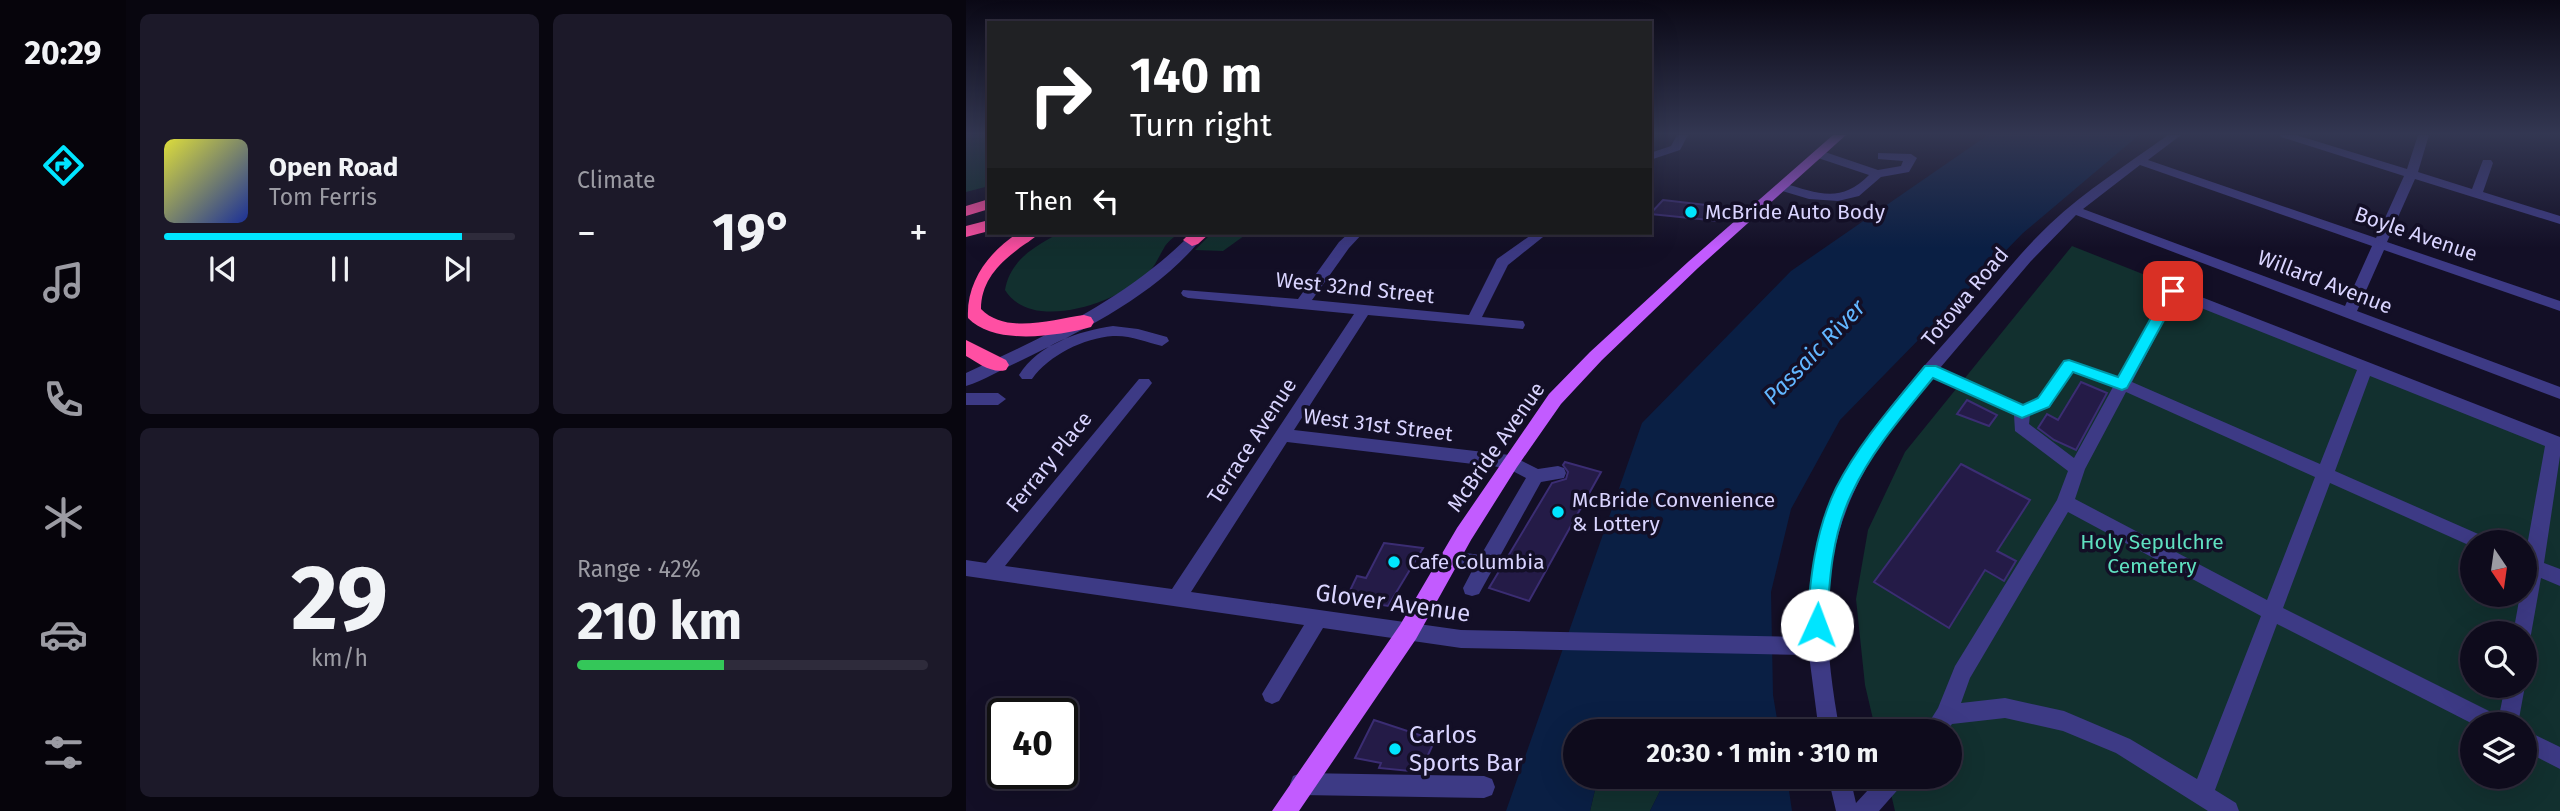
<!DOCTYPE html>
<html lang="en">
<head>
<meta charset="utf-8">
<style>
	body { margin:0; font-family:"Fira Sans",sans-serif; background:#1c1929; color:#f1f3f6; height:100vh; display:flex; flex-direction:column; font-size:26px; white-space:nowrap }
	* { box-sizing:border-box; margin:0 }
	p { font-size:23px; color:#9b9ba3 }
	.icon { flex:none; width:38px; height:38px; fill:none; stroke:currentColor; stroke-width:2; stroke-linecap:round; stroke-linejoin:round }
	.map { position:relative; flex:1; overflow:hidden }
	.panel { display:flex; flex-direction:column; gap:14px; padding:14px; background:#08060f; width:840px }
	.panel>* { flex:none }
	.hud { position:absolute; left:21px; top:21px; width:665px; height:214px; border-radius:0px; box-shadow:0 7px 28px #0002,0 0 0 2px #2e2b3b; background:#202124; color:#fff; overflow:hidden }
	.needle { width:46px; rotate:167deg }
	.fabs { position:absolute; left:1494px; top:530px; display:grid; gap:14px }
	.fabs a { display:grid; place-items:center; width:77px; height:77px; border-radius:50%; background:#0e0b1c; box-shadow:0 7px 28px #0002,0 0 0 2px #2e2b3b; font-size:35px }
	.speed { position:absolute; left:21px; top:698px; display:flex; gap:14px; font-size:35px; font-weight:700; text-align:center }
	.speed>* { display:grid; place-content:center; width:91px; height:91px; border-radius:50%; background:#0e0b1c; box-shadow:0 7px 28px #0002,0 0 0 2px #2e2b3b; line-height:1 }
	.speed .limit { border:4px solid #111; border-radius:10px; background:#fff; color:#111 }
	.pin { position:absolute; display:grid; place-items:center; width:60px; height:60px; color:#fff; margin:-30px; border-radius:14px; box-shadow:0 4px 10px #0006 }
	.me { position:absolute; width:77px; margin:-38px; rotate:2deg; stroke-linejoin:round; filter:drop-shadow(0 0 5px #0008) }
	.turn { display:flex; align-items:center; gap:24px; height:147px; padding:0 28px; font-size:32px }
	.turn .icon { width:91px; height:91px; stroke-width:2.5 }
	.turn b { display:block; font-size:49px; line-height:60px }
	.then { display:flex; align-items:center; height:66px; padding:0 28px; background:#0003; gap:14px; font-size:26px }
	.big { font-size:52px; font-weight:700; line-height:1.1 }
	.panel .widget { flex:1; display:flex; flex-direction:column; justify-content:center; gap:10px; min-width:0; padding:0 24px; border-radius:10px; background:#1c1929 }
	.panel .dial { align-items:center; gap:0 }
	.dial b { font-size:91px; line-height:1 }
	.song { display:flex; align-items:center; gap:21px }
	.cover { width:84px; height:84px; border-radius:10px; background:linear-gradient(135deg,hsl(60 70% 55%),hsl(230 70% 35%)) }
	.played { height:7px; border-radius:4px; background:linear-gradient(90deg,#00e5ff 85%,#2e2b3b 85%) }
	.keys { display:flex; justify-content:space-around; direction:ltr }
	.heat { display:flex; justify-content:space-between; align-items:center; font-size:38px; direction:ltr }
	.charge { height:10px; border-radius:5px; background:linear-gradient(90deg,#34c759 42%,#2e2b3b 0) }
	.panel .tiles { flex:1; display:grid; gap:14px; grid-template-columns:repeat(2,1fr) }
	.trip { position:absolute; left:597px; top:719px; width:399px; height:70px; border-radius:35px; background:#0e0b1c; box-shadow:0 7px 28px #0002,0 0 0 2px #2e2b3b; font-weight:700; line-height:70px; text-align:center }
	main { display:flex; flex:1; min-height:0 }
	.dock { display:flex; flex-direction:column; width:126px; justify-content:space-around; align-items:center; background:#06040b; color:#9b9ba3 }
	.dock .icon { width:49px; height:49px }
	.dock .current { color:#00e5ff }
	.dock b { font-size:32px; color:#f1f3f6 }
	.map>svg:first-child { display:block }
	.green { fill:#12302f; fill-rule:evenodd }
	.water { fill:#0a1f44 }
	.building { fill:#241b47; stroke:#3b2d73; stroke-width:2 }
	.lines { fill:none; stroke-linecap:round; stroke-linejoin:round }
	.minor { fill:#3d3a85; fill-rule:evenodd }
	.major { fill:#c25bff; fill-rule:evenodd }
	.highway { fill:#ff4fa3; fill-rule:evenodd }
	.route { fill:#00e5ff; stroke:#0095a6; stroke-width:2 }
	.poi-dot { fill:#00e5ff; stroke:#130f26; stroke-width:2.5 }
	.labels { text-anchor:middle; stroke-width:7; stroke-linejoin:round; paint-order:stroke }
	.poi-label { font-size:21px; fill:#d9d4ff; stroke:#130f26; text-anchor:start }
	.street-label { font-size:21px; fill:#d9d4ff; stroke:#130f26 }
	.park-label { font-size:21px; fill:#5fe0c0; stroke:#130f26 }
	.water-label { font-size:23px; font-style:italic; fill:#62b6ff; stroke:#130f26 }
	.near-street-label { font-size:24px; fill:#d9d4ff; stroke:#130f26 }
	.near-poi-label { font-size:24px; fill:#d9d4ff; stroke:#130f26; text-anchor:start }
</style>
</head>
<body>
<main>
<nav class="dock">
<b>20:29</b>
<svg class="icon current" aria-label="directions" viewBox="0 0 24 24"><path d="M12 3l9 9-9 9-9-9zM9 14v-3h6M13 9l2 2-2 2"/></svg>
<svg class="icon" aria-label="music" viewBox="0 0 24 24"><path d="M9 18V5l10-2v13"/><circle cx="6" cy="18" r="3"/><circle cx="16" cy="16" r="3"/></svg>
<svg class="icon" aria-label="phone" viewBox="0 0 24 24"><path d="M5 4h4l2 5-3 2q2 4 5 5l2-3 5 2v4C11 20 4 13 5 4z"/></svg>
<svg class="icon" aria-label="climate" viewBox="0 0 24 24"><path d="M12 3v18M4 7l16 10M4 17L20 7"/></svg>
<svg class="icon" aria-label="car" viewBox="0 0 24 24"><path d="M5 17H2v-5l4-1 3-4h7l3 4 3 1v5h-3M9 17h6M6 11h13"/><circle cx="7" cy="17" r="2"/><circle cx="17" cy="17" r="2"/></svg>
<svg class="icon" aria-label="filters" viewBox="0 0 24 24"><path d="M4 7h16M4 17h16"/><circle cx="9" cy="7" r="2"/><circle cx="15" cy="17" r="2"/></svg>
</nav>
<section class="panel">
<div class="tiles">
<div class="widget">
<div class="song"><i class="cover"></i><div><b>Open Road</b><p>Tom Ferris</p></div></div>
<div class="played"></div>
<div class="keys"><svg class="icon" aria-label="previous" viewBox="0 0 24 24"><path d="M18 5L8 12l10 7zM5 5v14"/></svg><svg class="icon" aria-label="pause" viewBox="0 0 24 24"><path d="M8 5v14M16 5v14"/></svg><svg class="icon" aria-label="next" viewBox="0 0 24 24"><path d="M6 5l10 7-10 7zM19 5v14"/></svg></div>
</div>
<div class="widget"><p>Climate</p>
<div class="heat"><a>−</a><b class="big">19°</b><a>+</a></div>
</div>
<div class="widget dial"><b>29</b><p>km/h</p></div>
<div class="widget"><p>Range · 42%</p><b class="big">210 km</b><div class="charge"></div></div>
</div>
</section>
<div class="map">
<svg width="1594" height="811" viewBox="0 0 1594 811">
	<rect width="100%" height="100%" fill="#130f26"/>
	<!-- green -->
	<path class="green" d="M0,135H20L23,145V186L0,192Z
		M94,233H213C208,237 201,242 198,248C192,258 189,267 180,275C151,303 65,333 39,290C44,260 69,246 94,233Z
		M246,233H282L257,251L229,250Z
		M1106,246L1594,439V811H929L921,777H984V732H910L899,685L890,599L902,530L939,452ZM1507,542H1559V595H1507ZM1507,634H1559V686H1507ZM1507,724H1559V777H1507Z
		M632,777H701L684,811H624Z"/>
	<!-- water -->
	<path class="water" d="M1022,135H1173L1057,233L874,420L825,509L805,592L807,695L813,731L609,732V777H632L624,811H540L676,423L825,271Z
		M701,777H821L826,811H684Z"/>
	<!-- building -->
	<path class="building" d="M697,200L766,208L753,221L684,214Z
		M1115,382L1141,393L1110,450L1088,440L1072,428L1081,414L1092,420Z
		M1001,400L1031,415L1023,426L991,414Z
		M599,462L635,472L563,601L523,588L586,483L600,479L602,472L597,465Z
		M995,464L1064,500L1031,551L1050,561L1038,581L1019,570L983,628L908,582Z
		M418,543L457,548L422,606L380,599L391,576L400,578Z
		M408,720L469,740L454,772L413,768L415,763L389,758Z"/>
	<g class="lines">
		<!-- minor -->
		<path class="minor" d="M711,135H722L714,150L684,160V153L705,146Z
			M1202,135H1215L1182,160L1410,238L1438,176L1315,137L1314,135H1330L1441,169L1452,135H1463L1452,172L1506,189L1517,160H1525L1527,163L1517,192L1594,216V224L1449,179L1421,242L1594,301V311L1418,250L1391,311L1594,387V399L1110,215L1065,261L974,368L1056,405L1072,399L1098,361L1103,360L1153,377L1200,291L1207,286L1594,437V456L1578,563L1594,569V586L1575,578L1564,640L1559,642V634H1547L1554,595H1559V557L1579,446L1404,376L1369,471L1519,537L1522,542H1507V547L1364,483L1317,608L1533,716L1539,686H1559L1552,724H1507L1311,624L1249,790L1270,803L1273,811H1242L1150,753L1097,731L1039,718L986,724L980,732H957L972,708L989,666L1091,500L1102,471L1049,431L1048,415L966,377C863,497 845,577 874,732H853L843,655L495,648L357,628L313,701L306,704L299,701L296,694L338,625L0,576V560L20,563L173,379H183L186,383L183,387L39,566L206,589L388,314L222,298L217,296L215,293L217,290L332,299L373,242L383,233H397L383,248L346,300L503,315L531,259L568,233H582L542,265L516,317L557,321L559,325L557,329L402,315L328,430L544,455L572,469L592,466L598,468L600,473L598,478L575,482L513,594L506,596L499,594L497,588L507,569L478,565L475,559L478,553L484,551L515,555L560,478L541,468L321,442L225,592L495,630L843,637C838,500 904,427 989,331C1021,296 1049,257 1084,224C1120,190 1162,164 1202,135ZM1174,165L1406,246L1379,306L1117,209ZM1210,298L1391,370L1354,464L1166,382ZM1106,372L1147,387L1108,458L1063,424L1064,415L1084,407ZM1160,392L1349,477L1301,600L1109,499L1119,469ZM1102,512L1295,616L1231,779L1164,739L1098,711L1039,698L995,703L1004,678Z
			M853,150L912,170L935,166L937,161L912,159V153L945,154L951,158L943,172L915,177L893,196L872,201L843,199L813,190L811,187L817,183C851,193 875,204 903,175L849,157L847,154Z
			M226,233H240C194,293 120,329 54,361C36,369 19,380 0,386V373C82,335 162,298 226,233Z
			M147,326L172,329L201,337L203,341L196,346C180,342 164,335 147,336C118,338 83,355 66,379H56L53,375C72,344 113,331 147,326Z
			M0,393H32L40,399L32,405H0Z
			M1559,730L1594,747V769L1559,751Z
			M335,773L518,776L526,779L529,787L526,795L518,798L335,795L327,792L324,784L327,776Z
			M862,777H884L890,803L914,777H939L936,785L913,811H870Z"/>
		<!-- major -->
		<path class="major" d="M867,135H880L732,268L636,360L595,404L551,467L505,540L450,639L333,811H306L434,625L491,528L583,394L624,352L722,262Z"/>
		<!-- highway -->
		<path class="highway" d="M23,199V209L0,216V206Z
			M23,220V231L0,237V226Z
			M52,233H73C67,240 58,244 51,250C31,265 15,283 15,309C40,335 87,319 118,315L125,317L128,322L125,327C92,336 28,346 2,318C0,281 24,251 52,233Z
			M224,233H244L232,244L226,246L217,240Z
			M0,340L40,360L43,365L40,370C26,374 12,363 0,356Z"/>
	</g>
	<!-- sky -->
	<linearGradient id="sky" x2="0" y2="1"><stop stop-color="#0a0815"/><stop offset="0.54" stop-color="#333752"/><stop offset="1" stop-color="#333752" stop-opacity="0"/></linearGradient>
	<rect width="1594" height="248" fill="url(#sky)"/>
	<!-- route -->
	<path class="route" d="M1207,286L1214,291L1161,388L1156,390L1107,372L1083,407L1056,418L967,378C938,414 906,450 886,493C866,534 863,581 861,625L858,632L851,634L844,632L841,625C844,579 849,531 870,488C893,443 927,405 959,366H970L1057,405L1072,398L1098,361L1103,360L1152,377L1200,291Z"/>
	<!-- markers -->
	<g class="poi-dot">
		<circle cx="725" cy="212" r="7"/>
		<circle cx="592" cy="512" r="7"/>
		<circle cx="428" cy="562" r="7"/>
		<circle cx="429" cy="749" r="7"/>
	</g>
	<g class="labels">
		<!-- poi labels -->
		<g class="poi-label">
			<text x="739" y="219">McBride Auto Body</text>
			<text x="606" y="507">McBride Convenience<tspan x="606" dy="24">&amp; Lottery</tspan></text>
			<text x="442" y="569">Cafe Columbia</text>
		</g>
		<!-- street labels -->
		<g class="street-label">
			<text transform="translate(1450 234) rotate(19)" y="7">Boyle Avenue</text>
			<text transform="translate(1359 282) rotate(21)" y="7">Willard Avenue</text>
			<text transform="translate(389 288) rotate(6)" y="7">West 32nd Street</text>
			<text transform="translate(999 297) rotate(-50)" y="7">Totowa Road</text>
			<text transform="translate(412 425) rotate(7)" y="7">West 31st Street</text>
			<text transform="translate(286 441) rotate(-57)" y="7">Terrace Avenue</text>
			<text transform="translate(530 447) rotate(-55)" y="7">McBride Avenue</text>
			<text transform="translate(83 462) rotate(-51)" y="7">Ferrary Place</text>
		</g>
		<!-- park labels -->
		<g class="park-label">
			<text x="1186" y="549">Holy Sepulchre<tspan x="1186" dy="24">Cemetery</tspan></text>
		</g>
		<!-- water labels -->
		<g class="water-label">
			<text transform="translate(848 352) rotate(-46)" y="8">Passaic River</text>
		</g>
		<!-- near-street labels -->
		<g class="near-street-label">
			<text transform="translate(427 603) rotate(8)" y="8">Glover Avenue</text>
		</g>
		<!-- near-poi labels -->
		<g class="near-poi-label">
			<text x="443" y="743">Carlos<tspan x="443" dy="28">Sports Bar</tspan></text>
		</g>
	</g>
</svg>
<div class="fabs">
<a><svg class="needle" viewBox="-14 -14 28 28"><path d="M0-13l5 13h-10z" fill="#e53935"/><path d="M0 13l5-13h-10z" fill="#9b9ba3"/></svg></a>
<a><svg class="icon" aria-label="search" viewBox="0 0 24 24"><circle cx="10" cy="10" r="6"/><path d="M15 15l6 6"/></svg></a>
<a><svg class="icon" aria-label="layers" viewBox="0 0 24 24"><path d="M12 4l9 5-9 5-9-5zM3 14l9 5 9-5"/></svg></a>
</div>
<div class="speed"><div class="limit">40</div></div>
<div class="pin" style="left:1207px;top:291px;background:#d93025"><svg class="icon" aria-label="arrive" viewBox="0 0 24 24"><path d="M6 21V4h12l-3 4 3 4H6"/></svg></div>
<svg class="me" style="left:851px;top:625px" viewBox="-20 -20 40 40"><circle r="19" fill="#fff"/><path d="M0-13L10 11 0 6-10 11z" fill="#00e5ff"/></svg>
<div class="trip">20:30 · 1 min · 310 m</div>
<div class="hud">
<div class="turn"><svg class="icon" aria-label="right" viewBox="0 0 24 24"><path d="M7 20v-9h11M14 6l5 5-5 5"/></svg><div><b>140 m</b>Turn right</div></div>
<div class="then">Then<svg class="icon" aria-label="left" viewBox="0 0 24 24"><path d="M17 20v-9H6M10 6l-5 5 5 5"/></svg></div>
</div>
</div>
</main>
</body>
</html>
